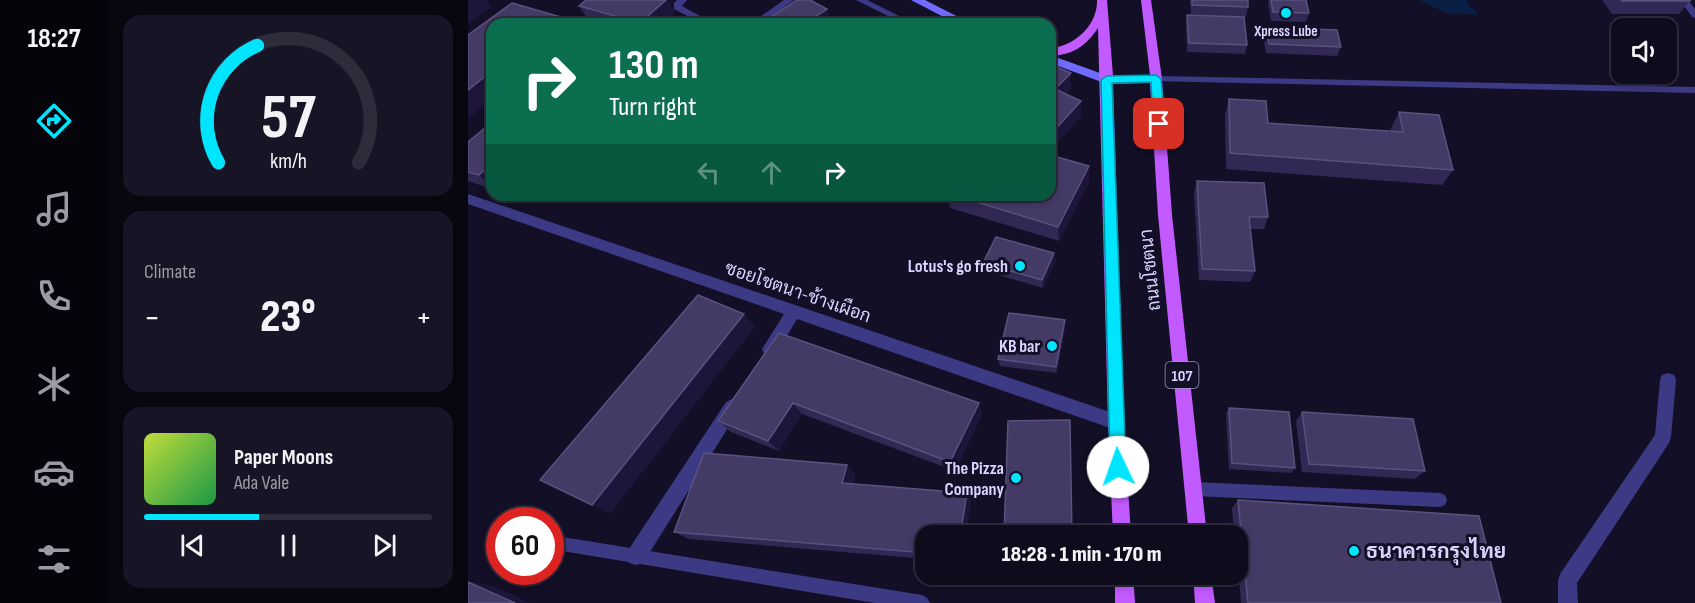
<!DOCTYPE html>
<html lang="en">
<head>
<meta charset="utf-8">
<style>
	body { margin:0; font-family:"Sofia Sans Condensed",Sarabun,sans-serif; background:#171425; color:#f1f3f6; height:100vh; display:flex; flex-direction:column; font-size:22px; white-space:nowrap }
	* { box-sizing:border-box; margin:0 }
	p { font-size:20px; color:#9b9ba3 }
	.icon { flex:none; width:33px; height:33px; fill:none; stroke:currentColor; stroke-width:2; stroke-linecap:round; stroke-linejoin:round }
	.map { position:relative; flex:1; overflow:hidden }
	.sheet { display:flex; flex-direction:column; gap:15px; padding:15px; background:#08060f; width:360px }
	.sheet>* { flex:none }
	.top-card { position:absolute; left:18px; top:18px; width:570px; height:183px; border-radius:18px; box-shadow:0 3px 9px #0003,0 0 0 2px #2e2b3b; background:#0b6e4f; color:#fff; overflow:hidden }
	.tools { position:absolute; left:1143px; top:18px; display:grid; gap:12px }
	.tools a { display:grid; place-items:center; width:66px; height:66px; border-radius:12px; background:#0e0b1c; box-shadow:0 3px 9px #0003,0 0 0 2px #2e2b3b; font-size:30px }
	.speed { position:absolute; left:18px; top:507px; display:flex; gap:12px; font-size:30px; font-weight:700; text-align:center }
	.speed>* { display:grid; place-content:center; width:78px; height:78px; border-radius:50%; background:#0e0b1c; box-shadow:0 3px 9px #0003,0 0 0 2px #2e2b3b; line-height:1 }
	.speed .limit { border:9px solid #d22; background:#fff; color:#111 }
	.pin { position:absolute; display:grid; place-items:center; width:51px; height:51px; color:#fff; margin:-26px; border-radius:12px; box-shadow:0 3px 9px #0006 }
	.me { position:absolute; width:66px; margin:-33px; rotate:357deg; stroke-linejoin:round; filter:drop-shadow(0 0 4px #0008) }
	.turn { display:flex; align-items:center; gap:21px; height:126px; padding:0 24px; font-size:27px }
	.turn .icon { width:78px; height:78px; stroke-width:2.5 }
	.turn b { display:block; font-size:42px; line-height:51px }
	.lanes { display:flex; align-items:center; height:57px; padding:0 24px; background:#0003; justify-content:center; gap:30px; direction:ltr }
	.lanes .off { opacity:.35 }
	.big { font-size:45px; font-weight:800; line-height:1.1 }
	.sheet .tile { flex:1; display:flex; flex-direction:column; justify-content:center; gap:9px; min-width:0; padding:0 21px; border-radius:18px; background:#171425 }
	.sheet .dial { align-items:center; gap:0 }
	.dial svg { height:156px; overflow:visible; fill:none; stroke:#2e2b3b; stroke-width:7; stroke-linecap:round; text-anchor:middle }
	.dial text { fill:#f1f3f6; stroke:none }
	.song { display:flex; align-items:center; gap:18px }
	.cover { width:72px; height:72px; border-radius:9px; background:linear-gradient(135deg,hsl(70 70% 55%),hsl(140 70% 35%)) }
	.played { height:6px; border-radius:3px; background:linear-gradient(90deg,#00e5ff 40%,#2e2b3b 40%) }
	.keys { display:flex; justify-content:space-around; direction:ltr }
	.heat { display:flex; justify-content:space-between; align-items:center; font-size:33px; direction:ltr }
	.trip { position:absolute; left:447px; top:525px; width:333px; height:60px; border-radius:18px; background:#0e0b1c; box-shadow:0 3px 9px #0003,0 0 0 2px #2e2b3b; font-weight:800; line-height:60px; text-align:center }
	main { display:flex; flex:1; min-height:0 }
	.dock { display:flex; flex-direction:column; width:108px; justify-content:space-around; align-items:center; background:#06040b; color:#9b9ba3 }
	.dock .icon { width:42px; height:42px }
	.dock .on { color:#00e5ff }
	.dock b { font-size:27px; color:#f1f3f6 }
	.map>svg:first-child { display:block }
	.water { fill:#0a1f44 }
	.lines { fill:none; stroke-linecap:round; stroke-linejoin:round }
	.lane { fill:#3d3a85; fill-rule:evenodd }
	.street { fill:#3d3a85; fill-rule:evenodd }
	.secondary { fill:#6f6bff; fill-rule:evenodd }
	.primary { fill:#c25bff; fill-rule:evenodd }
	.wall { fill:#312854 }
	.shaded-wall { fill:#1d163a }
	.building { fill:#433a66; stroke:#5a527e; stroke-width:1.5 }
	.route { fill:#00e5ff; stroke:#0095a6; stroke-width:1.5 }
	.poi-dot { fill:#00e5ff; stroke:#130f26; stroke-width:2 }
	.labels { text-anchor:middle; stroke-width:6; stroke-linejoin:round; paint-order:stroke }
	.far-poi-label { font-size:15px; font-weight:bold; fill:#d9d4ff; stroke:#130f26 }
	.shield { fill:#130f26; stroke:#9e99be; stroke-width:1.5 }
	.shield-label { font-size:16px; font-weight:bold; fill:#d9d4ff }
	.poi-label { font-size:18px; font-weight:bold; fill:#d9d4ff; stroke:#130f26; text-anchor:end }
	.street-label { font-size:18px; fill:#d9d4ff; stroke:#130f26 }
	.near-poi-label { font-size:21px; font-weight:bold; fill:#d9d4ff; stroke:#130f26; text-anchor:start }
</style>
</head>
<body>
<main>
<nav class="dock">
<b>18:27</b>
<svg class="icon on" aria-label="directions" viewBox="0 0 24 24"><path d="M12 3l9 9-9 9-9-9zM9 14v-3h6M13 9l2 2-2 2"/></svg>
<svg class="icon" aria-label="music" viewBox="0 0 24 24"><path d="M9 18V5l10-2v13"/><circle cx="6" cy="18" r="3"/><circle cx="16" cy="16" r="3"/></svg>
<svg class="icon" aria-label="phone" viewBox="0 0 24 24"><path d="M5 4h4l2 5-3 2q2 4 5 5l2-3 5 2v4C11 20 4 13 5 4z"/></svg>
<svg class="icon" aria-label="climate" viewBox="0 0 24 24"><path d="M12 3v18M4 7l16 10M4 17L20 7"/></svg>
<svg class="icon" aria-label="car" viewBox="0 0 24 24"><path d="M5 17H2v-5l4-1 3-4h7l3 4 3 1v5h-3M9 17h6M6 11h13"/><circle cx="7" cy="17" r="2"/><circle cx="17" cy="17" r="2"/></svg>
<svg class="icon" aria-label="filters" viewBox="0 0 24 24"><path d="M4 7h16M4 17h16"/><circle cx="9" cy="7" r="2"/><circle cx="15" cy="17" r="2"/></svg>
</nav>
<section class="sheet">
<div class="tile dial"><svg viewBox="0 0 100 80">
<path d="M14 69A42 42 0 1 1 86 69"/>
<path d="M14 69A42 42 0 0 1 34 9" stroke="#00e5ff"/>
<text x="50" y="56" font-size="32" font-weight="700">57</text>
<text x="50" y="72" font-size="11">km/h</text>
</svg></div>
<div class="tile"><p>Climate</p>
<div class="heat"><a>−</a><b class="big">23°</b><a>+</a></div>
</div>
<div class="tile">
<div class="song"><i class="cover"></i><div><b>Paper Moons</b><p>Ada Vale</p></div></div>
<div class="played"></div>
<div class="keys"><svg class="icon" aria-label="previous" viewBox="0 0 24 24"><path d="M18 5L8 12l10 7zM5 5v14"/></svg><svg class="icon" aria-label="pause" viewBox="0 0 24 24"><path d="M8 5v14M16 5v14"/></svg><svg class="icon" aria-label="next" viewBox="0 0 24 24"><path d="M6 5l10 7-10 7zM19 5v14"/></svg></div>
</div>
</section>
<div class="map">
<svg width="1227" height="603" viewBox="0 0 1227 603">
	<rect width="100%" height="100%" fill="#130f26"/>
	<!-- water -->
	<path class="water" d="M951,0H999V3L1011,15L978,13Z"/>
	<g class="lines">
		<!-- lane -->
		<path class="lane" d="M209,0H219L214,6L246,24H235L206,9V3Z
			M316,0H326L292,24H282Z
			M388,0H399L447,24H436Z
			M1212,0H1220L1227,9V18L1224,17Z
			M688,76L1227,87V93L685,81L683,79Z
			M726,482L972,493L977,495L979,500L977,505L972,507L726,496L721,494L719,489L721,484Z
			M82,535L454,595L459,598L462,603H407L82,549Z"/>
		<!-- street -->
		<path class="street" d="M0,194L648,414L654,416L656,422L654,428L648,430L329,319L308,354L302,356L296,354L294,349L316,314L0,204Z
			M1200,373L1206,375L1208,380L1203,437L1201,443L1109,583L1110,603H1090V581L1092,574L1187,435L1192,380L1194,375Z
			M264,399L270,402L272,407L270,412L175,563L168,565L161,563L159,556L161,549L258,402Z"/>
		<!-- secondary -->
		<path class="secondary" d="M443,0H457L504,24H489Z
			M582,55L643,77L645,80L639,84L582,63Z"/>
		<!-- primary -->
		<path class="primary" d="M629,0H639L645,76L682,75L673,0H683L694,79L704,215L739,536H721L690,215L682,83L645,84L656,422L663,536H645L640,422L630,28C618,46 605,55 582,56V48C606,47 630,25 629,0Z
			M647,574H665L667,603H647Z
			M725,574H743L747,603H727Z"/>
	</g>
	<!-- wall -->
	<path class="wall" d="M118,0H199L207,13L194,24H137L120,19L111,6Z
		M722,0H780V7L778,17L723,14Z
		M801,0H838L841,13L838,22L803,21L800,3Z
		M1134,0H1222V1L1211,14H1144Z
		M719,15L779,45L777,54L719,52L718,24Z
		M798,27L873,47L869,56L798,53L795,36Z
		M761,99L800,123L923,132V128L931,112L985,170L974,185L758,169L757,115Z
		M24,122V189L0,181V142Z
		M729,181L800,217L796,229H782L787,271L782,282L731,280L726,193Z
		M621,182L591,241L482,208L479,195H582Z
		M586,253L587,261L575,288L517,271L515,263Z
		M597,328L589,373L532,366L530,359Z
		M311,333L514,414L487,471L334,414L311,451L263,432L250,421Z
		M761,408L827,468L823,473L761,469L758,414Z
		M834,412L957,471L947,479L834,472L828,421Z
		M387,474L385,484L499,493L503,502L497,536H458V559L221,539L206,532Z
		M770,500L1033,603H773L770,566V536H766L764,508Z
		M536,574H605V576L538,579Z"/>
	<!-- shaded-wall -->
	<path class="shaded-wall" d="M0,0H19L24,6L0,24Z
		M198,0H199L207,13L194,24H173L172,23Z
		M359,9L362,18L354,24H336Z
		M93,17L98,24H84Z
		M24,71V99L0,119V90Z
		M603,73V89L588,106L587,89Z
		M613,101V117L582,152V135Z
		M24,164V187L11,175Z
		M621,166V182L591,241L590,227Z
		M586,253L587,261L575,288L574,280Z
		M276,314L287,327L142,514L124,505Z
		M597,320V328L589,373L588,367Z
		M325,403L334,414L311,451L300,441Z
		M511,403L514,414L487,471L482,462Z
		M379,465L387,474L383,492L374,483Z
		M499,493L503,502L497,536H492Z
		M0,581L30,588L62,603H47Z"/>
	<!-- building -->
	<path class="building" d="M118,0H198L172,23L111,6Z
		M329,0H342L359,9L336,24H305L298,20Z
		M724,0H780V7L724,5Z
		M803,0H838L841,13L805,12Z
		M1153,0H1222V1H1154Z
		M44,3L93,17L84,24H24V71L0,90V35Z
		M719,15L776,17L779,45L721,43Z
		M798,27L869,30L873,47L801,44Z
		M582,64L603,73L587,89L613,101L582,135Z
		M761,99L798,101L800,123L935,132L931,112L971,115L985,170L762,153Z
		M24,122V164L11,175L0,172V142Z
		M582,155L621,166L590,227L486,195H582Z
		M729,181L796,183L800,217H781L787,271L734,269Z
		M528,237L586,253L574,280L515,263Z
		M230,295L276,314L124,505L72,480Z
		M541,313L597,320L588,367L530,359Z
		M311,333L511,403L482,462L325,403L300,441L250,421Z
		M761,408L821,412L827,468L764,463Z
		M834,412L945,419L957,471L841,464Z
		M602,420L604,536H536L540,421Z
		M236,453L379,465L374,483L499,493L492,536H458V553L206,532Z
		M770,500L1011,516L1033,603H780Z
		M0,582L47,603H0Z"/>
	<!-- route -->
	<path class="route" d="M688,75L693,79L697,124L691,128L685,124L683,82L644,83L658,467L656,473L650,475L645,473L642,467L633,80L639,76Z"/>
	<!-- markers -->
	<g class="poi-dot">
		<circle cx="818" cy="13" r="6"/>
		<circle cx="552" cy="266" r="6"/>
		<circle cx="584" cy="346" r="6"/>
		<circle cx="548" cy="478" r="6"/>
		<circle cx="886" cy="551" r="6"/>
	</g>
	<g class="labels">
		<!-- far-poi labels -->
		<g class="far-poi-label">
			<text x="818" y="36">Xpress Lube</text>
		</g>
		<!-- shield labels -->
		<rect class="shield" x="697.5" y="362" width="33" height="26" rx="4.5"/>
		<g class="shield-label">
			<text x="714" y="381">107</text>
		</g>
		<!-- poi labels -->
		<g class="poi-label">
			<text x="540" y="272">Lotus's go fresh</text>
			<text x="572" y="352">KB bar</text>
			<text x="536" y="474">The Pizza<tspan x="536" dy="21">Company</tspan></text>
		</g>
		<!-- street labels -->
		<g class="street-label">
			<text transform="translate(682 270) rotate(-96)" y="6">ถนนโชตนา</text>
			<text transform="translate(330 292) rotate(19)" y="6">ซอยโชตนา-ช้างเผือก</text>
		</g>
		<!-- near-poi labels -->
		<g class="near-poi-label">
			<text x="898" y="558">ธนาคารกรุงไทย</text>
		</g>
	</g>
</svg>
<div class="tools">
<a><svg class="icon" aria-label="sound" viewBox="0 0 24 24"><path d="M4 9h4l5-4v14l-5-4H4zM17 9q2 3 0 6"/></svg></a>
</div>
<div class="speed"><div class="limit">60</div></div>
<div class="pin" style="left:691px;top:124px;background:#d93025"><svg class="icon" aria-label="arrive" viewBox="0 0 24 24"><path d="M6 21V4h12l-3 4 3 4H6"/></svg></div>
<svg class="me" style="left:650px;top:467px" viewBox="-20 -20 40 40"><circle r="19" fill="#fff"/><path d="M0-13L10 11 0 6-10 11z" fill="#00e5ff"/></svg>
<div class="trip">18:28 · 1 min · 170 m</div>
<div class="top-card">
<div class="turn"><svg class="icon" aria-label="right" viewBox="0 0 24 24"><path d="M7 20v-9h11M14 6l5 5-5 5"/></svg><div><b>130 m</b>Turn right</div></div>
<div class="lanes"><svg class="icon off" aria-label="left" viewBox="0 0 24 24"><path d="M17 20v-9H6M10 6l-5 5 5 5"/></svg><svg class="icon off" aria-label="ahead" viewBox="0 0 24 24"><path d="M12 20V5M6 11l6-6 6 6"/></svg><svg class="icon" aria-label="right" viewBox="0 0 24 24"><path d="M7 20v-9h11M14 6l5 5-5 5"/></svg></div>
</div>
</div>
</main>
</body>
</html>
